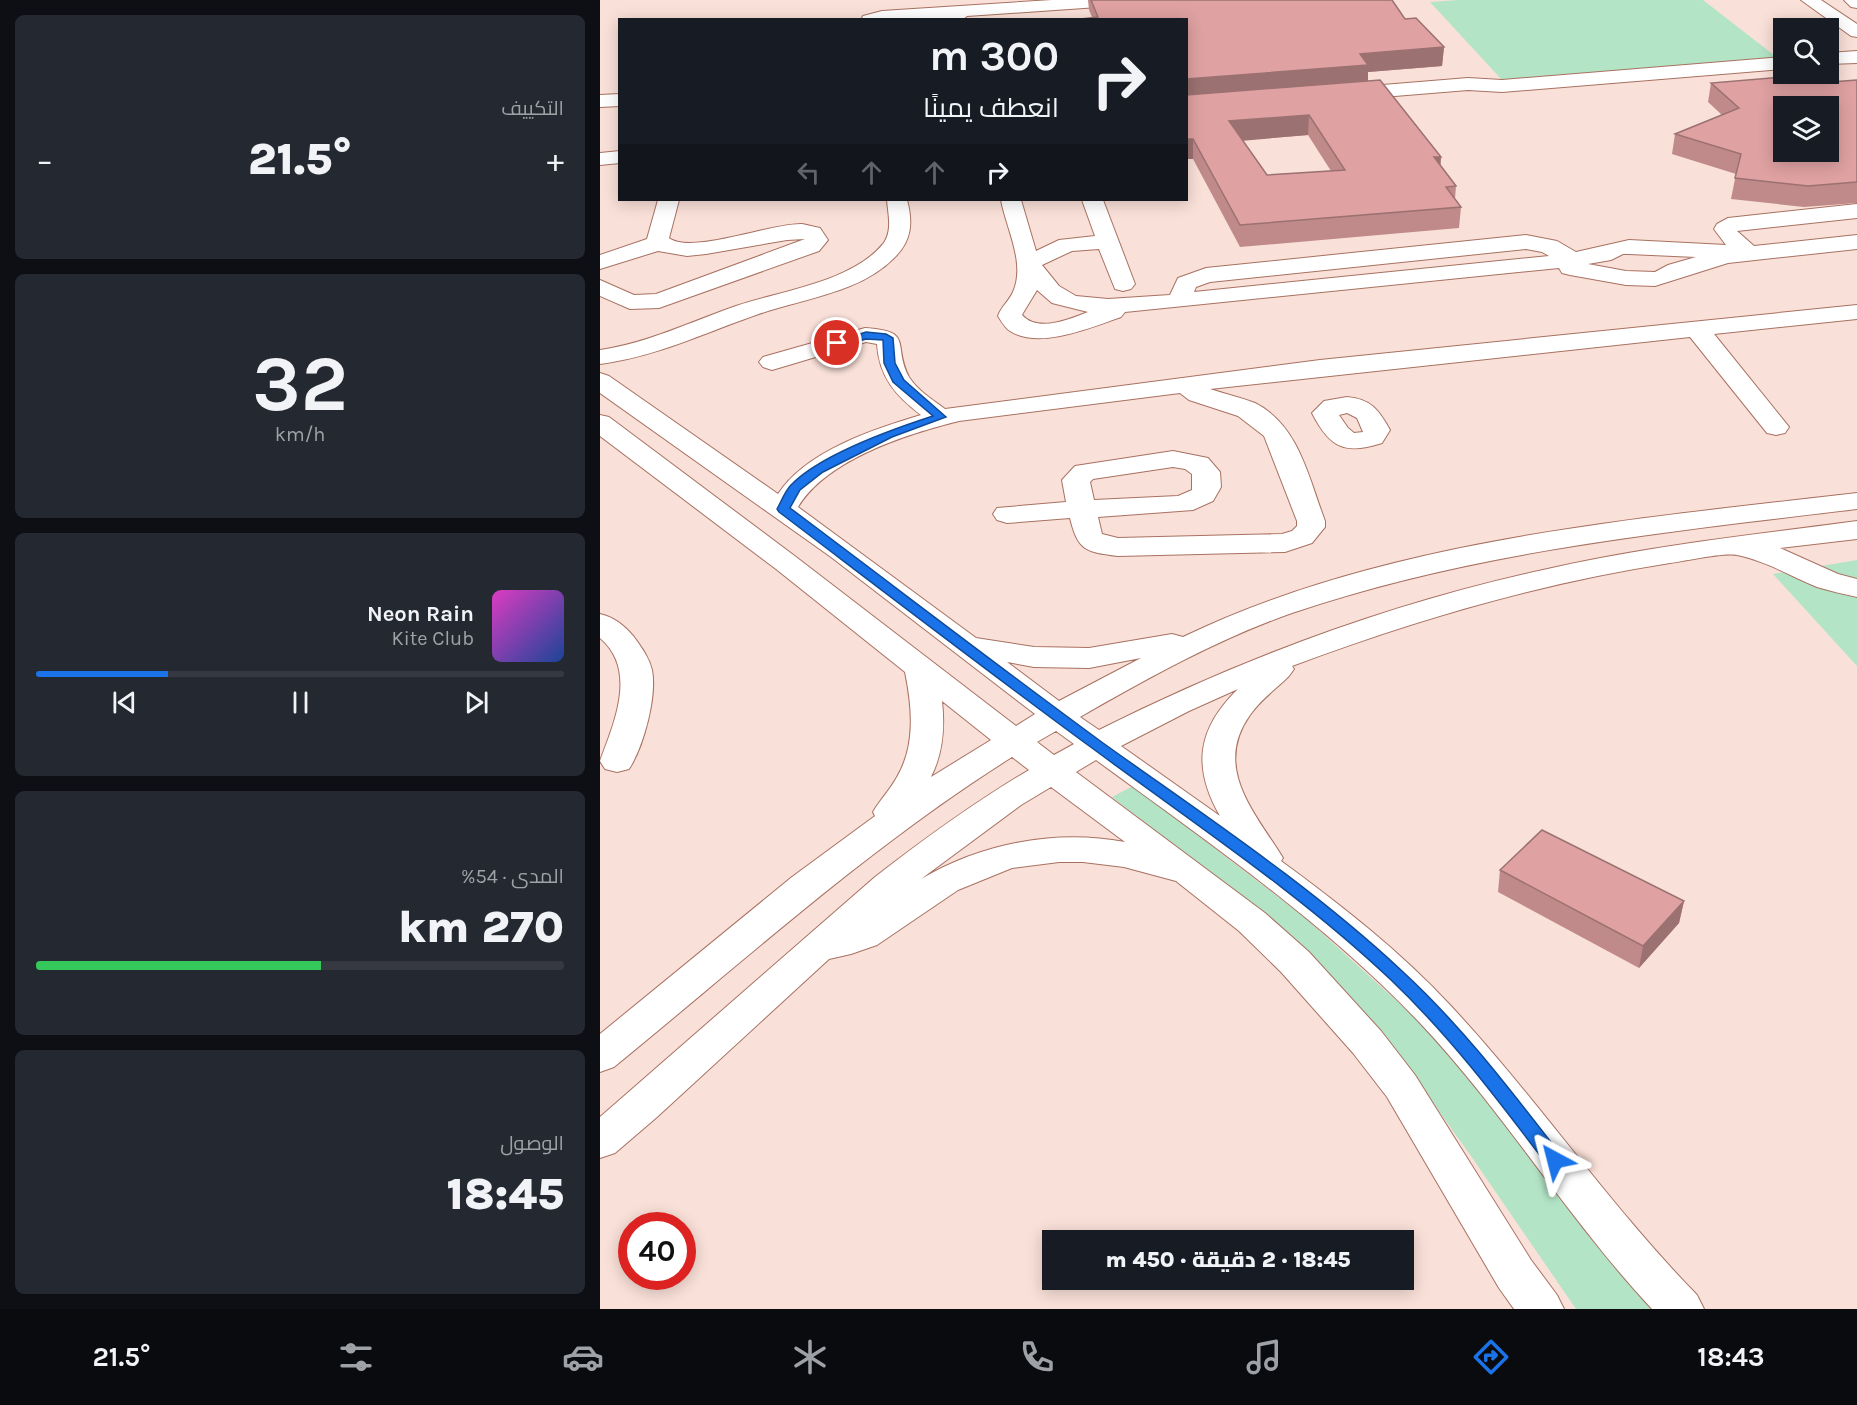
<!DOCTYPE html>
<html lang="ar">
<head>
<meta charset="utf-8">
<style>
	body { margin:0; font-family:Karla,Cairo,sans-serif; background:#242831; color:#f1f3f6; direction:rtl; height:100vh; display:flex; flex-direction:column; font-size:22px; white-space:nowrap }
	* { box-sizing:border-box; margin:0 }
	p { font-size:20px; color:#9ea1a6 }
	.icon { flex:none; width:33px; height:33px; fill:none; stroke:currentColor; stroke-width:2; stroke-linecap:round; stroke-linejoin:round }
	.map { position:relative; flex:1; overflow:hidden; direction:ltr }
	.sheet { display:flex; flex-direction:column; gap:15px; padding:15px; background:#0d0f14; width:600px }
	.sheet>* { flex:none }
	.guide { position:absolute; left:18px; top:18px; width:570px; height:183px; border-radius:0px; box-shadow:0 3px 15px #0003; direction:rtl; background:#171b24; color:#f1f3f6; overflow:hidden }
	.controls { position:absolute; left:1173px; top:18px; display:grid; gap:12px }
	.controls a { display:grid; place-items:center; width:66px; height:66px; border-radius:0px; background:#171b24; box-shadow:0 3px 15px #0003; font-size:30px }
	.speed { position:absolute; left:18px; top:1212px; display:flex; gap:12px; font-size:30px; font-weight:700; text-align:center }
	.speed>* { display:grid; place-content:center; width:78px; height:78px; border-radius:50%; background:#171b24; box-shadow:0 3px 15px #0003; line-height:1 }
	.speed .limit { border:9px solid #d22; background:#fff; color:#111 }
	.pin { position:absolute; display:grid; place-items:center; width:51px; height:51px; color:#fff; margin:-26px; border:3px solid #fff; border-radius:50%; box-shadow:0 2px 6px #0007 }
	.me { position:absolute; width:66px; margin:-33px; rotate:322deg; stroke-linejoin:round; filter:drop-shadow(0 0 4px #0008) }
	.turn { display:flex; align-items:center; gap:21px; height:126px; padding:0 30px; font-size:27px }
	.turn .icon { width:78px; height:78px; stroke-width:2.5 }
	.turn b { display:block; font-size:42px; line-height:51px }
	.lanes { display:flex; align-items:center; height:57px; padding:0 30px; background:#0003; justify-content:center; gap:30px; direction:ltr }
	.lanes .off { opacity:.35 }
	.big { font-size:45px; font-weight:800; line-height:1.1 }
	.sheet .tile { flex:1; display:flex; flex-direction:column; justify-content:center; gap:9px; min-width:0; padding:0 21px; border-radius:9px; background:#242831 }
	.sheet .dial { align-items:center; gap:0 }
	.dial b { font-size:78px; line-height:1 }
	.song { display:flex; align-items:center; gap:18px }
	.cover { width:72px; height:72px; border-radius:9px; background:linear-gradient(135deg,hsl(310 70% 55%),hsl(220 70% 35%)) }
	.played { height:6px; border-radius:3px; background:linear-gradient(90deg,#1a73e8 25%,#363941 25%) }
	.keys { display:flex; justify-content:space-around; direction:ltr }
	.heat { display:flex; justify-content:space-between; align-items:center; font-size:33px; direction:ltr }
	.charge { height:9px; border-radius:4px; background:linear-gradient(90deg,#34c759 54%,#363941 0) }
	.trip { position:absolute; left:442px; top:1230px; width:372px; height:60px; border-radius:0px; background:#171b24; box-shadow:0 3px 15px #0003; font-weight:800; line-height:60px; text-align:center; direction:rtl }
	.tab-bar { display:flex; height:96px; justify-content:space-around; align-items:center; background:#090b0e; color:#9ea1a6 }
	.tab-bar .icon { width:42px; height:42px }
	.tab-bar .on { color:#1a73e8 }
	.tab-bar b { font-size:27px; color:#f1f3f6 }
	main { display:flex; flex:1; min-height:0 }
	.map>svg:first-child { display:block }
	.green { fill:#b3e4c6 }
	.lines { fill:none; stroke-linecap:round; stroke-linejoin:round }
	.minor-casing { stroke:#a87161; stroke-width:2 }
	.minor { fill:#fff; fill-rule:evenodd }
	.wall { fill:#c08a8b; fill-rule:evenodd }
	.shaded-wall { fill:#9c7171 }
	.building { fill:#dfa1a2; stroke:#9c7171; stroke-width:1.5; fill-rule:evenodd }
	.route { fill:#1a73e8; stroke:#114b97; stroke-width:1.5 }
</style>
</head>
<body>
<main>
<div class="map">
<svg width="1257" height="1309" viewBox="0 0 1257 1309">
	<rect width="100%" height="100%" fill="#f9e0d8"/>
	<!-- green -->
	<path class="green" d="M859,0H1103L1179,59L903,81L830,2Z
		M1257,560V666L1173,574Z
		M533,786L703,916L832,1033L918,1137L996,1242L1052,1309H976L871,1156L800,1057L673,923L512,797Z"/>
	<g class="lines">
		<defs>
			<path id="minor" d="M452,0H536L533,4L527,5L367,16L362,20H261L263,16L282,11Z
				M1201,0H1221L1257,24V37L1251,36Z
				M1244,0H1257V8L1251,7Z
				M1257,51V63L1228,64V53Z
				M1184,57V69L902,92L868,90L746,100L739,98L736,94L739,90L746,88L868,78L902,80Z
				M20,94V106L0,107V95Z
				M20,151V163L0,165V153Z
				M58,200H79L69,238C91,255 172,223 202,224C208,225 214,227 220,228L228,240L219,251L59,308L30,309L0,296V280L34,295L56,294L205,239L187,240L106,254L87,256L58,251L0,269V255L47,239Z
				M287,200H307C313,222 312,241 294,258C260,293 201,299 156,315C104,333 55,357 0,364V350C48,343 90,322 136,306C180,291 252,282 283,244C293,231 288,214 287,200Z
				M401,200H421L436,251L459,240L495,236L482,200H503L535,284L531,289L523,291L515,289L499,249L472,251L442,265L459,286L476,296L508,299L570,295L578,278L606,268L926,235L957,241L976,252L1029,240L1126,245L1114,229L1117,224L1128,218L1257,204V218L1137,231L1154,246L1257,235V249L1128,263L1055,286L1026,285L970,275L962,273L959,268L525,312L521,317C492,327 439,350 410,331C405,328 401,321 398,316C401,307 409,301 413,292C426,263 406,228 401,200ZM926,249L942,252L949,256L594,292L596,287L610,282ZM1023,254H1029L1096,257L1068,265L1055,272L1026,271L988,264L1011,260ZM437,290L452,303L488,312C470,319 438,333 422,315L423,313Z
				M1257,305V319L1114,334L1189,427L1185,433L1176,435L1167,433L1090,337L610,389C625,394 640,397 655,403C699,425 709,479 725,521V527L712,543L685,552L518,556C486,552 478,551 470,518L407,523L397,520L393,514L397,508L466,502L462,480L475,466L573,451L608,458L620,472L621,487L613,501L593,510L498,517L502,534L518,538L682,534L692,531L697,526V521L664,436L638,416L589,400L580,393L359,421C307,434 227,459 198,507L376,638L434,647L489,648L572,634L583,637C785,539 1036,519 1257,493V509C1067,532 874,551 692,613C618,639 548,678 480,717L499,730C640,659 788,604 943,570C1046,546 1152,535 1257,521V539L1180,548L1238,574L1257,579V597C1244,594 1230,591 1217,587C1190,576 1166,561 1137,555C1124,552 1085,561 1070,563C940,583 815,620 692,666L694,669L689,676C676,689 660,700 650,715C612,768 656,814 683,858L681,861C741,905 800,951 850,1005C937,1098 1008,1204 1097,1295L1104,1309H1052C968,1219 904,1112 820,1023C724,922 608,842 496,760L476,772L665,913L709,952L781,1031L815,1075L931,1260L957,1295L964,1309H914L899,1288L787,1097L753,1053L681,972L639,931L576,881L524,867L483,862H459L412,868L358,890L277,945L251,954L229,959L57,1117L15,1153L0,1158V1117L275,877C324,839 375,802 429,770L412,757C269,847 145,960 14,1067L0,1072V1034L192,877L275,816L273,812C280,800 290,790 297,777C316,745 312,706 305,672L176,569L0,436V415L9,417L196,557L416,726L435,714L231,557L0,393V373L9,376L178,494C206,451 274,429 321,415C296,396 279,377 277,344L266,342L172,370L163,367L159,362L163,357L265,328C315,331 292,345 309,377C317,390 333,400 345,409L720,360ZM573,467L585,469L592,474V490L578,496L494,500L490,482L493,479ZM541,658L459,701L407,662L434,667L489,668ZM638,689C597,729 592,767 620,816L521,746L589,711ZM342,701L391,740L331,777C343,753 345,728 342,701ZM456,731L474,744L454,755L437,742ZM451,787L525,842C456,829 382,843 321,879L421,805Z
				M747,397C771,399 779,410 790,430L782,443C745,455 730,448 712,413L724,401ZM747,413L757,418L763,432L754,433L748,428L739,415Z
				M0,614C14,617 25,626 34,637C41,647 49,657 52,670C57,696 44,746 29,769L17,772L5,769L0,761C14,723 38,670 0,638Z"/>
		</defs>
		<!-- minor casing -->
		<use href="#minor" class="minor-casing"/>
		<!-- minor -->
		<use href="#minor" class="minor"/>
	</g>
	<!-- wall -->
	<path class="wall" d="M488,0H792L805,19L844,47L842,66L768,72V81L840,166L856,186L855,199L861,207L859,228L640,247L593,159H586V20L492,17L489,10ZM708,135L731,171L667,175L642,140Z
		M1257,80V203L1204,207L1131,199L1136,174L1072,154L1075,134L1122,115L1108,102L1111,83L1230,82Z
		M900,870L1084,901L1079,923L1039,968L898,892Z"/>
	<!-- shaded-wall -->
	<path class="shaded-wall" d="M844,47L842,66L768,72V84L586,99V79L760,54Z
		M709,115L708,135L629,142V121Z
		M586,139H593V159H586Z
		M834,157H841L840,177Z
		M1084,901L1079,923L1039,968L1043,946Z"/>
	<!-- building -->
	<path class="building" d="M491,0H792L805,19L816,18L844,47L760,54L768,65L586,79V20H471L498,17Z
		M1220,74L1230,82L1257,80V182L1208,186L1135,178L1141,154L1075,134L1139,108L1111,83ZM1184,106H1228V152H1184Z
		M780,80L841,157H834L856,186L846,187L861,207L640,225L593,139H586V95ZM709,115L745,170L667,175L629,121Z
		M942,830L1084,901L1043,946L900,870Z"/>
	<!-- route -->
	<path class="route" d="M266,332L286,334L293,338L295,363L304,380L346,417L292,437L223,472L200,490L190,508C294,586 398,666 503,743C605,816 710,885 802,971C862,1026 911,1091 961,1155L964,1160L961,1166L955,1168L948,1166C898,1100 850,1036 790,979C699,893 593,823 492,748C387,671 283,591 179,512L177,509C181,502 185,491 191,485C220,455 293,429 333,416L293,382L284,363L283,340L266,339L237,347L232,343Z"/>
</svg>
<div class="controls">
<a><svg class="icon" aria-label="search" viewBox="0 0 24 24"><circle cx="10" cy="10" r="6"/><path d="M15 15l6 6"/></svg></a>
<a><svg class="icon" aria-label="layers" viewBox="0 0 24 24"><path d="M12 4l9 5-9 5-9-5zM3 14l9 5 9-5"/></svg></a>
</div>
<div class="speed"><div class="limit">40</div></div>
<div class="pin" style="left:237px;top:343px;background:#d93025"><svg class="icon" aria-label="arrive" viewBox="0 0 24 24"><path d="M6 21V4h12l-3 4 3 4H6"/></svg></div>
<svg class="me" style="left:955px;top:1160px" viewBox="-20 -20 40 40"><path d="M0-17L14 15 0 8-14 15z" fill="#1a73e8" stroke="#fff" stroke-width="4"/></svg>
<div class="trip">18:45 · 2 دقيقة · 450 m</div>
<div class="guide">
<div class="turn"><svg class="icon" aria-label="right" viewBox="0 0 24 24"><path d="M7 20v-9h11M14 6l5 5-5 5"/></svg><div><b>300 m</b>انعطف يمينًا</div></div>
<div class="lanes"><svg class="icon off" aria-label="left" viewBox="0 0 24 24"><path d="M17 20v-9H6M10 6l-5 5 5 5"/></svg><svg class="icon off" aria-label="ahead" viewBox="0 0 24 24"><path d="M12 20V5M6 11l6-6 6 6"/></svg><svg class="icon off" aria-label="ahead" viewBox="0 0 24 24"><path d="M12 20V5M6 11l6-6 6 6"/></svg><svg class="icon" aria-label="right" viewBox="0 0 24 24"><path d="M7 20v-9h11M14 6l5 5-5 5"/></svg></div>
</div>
</div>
<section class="sheet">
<div class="tile"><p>التكييف</p>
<div class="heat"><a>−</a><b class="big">21.5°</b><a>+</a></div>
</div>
<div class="tile dial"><b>32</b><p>km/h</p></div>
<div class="tile">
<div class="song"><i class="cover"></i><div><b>Neon Rain</b><p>Kite Club</p></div></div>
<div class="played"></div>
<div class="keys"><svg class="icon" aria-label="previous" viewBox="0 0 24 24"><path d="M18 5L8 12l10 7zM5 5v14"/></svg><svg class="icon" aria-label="pause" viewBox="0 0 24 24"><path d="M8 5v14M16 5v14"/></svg><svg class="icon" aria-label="next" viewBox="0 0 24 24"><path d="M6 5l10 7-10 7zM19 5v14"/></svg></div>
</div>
<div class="tile"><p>المدى · 54%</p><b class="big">270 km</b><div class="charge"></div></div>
<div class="tile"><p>الوصول</p><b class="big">18:45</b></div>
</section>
</main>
<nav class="tab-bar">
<b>18:43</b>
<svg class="icon on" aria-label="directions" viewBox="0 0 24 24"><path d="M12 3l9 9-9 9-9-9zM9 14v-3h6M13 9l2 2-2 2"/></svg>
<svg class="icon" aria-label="music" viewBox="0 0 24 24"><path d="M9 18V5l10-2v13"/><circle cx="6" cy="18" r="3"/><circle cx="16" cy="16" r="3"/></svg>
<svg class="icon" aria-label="phone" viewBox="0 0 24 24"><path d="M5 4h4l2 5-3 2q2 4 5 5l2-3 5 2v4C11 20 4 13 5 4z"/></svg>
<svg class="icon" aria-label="climate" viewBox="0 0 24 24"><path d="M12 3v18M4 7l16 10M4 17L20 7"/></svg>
<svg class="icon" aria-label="car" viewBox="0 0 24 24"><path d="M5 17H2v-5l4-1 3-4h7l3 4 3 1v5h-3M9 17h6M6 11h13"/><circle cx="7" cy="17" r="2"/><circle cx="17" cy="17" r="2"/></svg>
<svg class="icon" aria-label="filters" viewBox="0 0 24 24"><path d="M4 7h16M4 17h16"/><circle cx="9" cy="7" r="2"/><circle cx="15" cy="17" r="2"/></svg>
<b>21.5°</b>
</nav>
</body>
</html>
